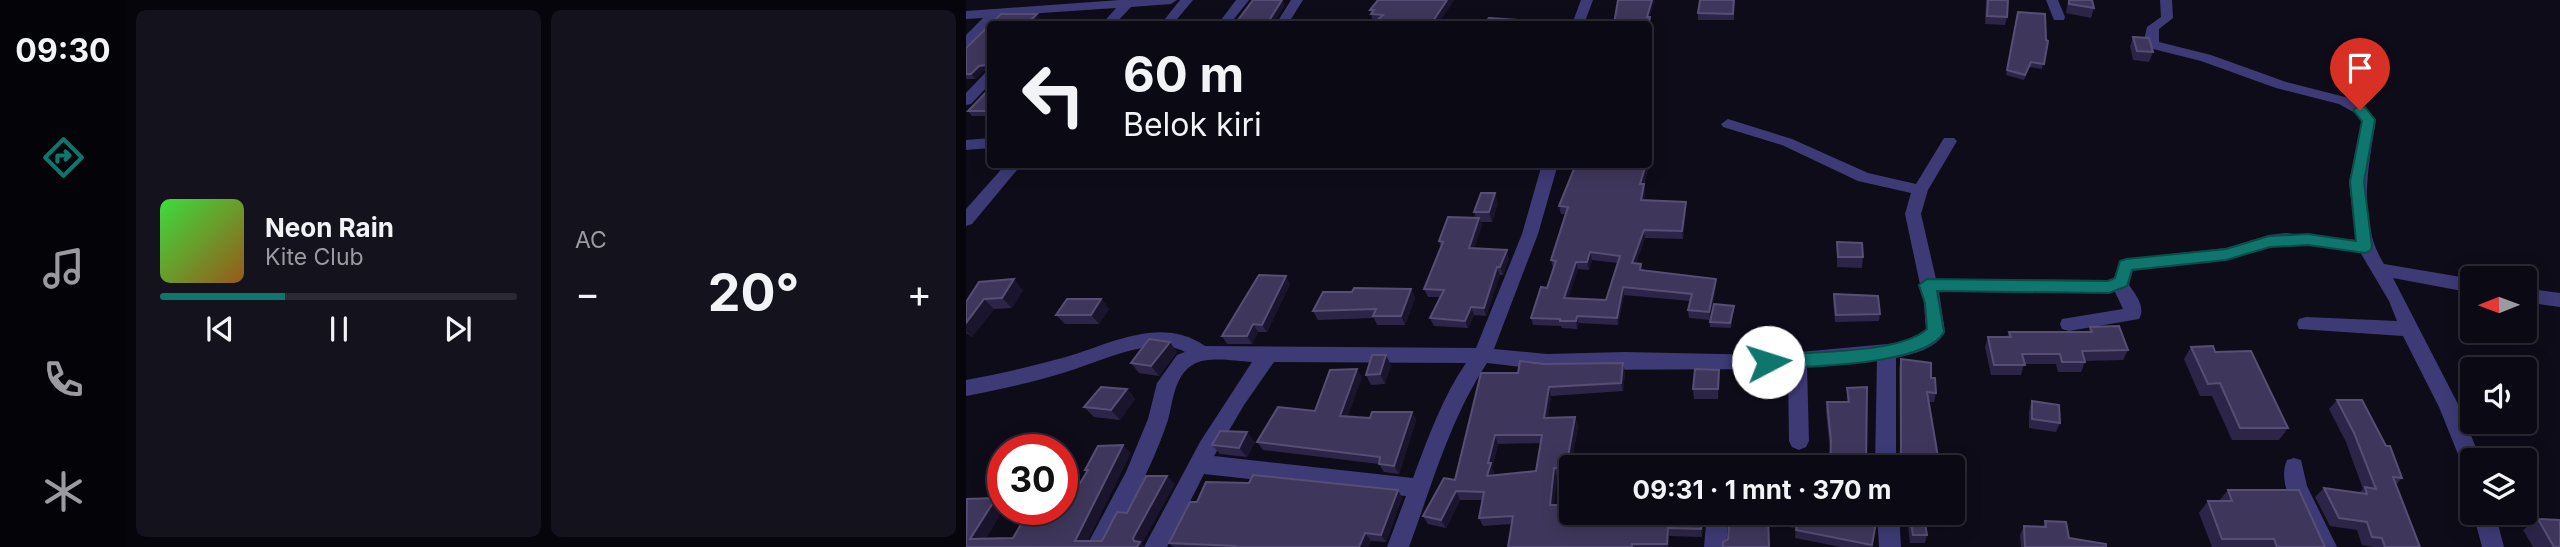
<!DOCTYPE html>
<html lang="id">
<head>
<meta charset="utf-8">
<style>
	body { margin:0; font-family:Inter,sans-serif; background:#14121d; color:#f1f3f6; height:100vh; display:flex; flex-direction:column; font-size:26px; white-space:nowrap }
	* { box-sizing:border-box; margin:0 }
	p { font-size:23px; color:#9a9aa0 }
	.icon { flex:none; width:38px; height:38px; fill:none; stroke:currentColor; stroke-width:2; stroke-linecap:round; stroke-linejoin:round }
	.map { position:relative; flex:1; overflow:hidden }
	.drawer { display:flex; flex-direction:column; gap:10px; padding:10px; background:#06050b; width:840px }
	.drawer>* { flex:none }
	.guide { position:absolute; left:21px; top:21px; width:665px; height:147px; border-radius:7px; box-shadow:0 4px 18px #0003,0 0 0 2px #2b2a34; background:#0b0914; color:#f1f3f6; overflow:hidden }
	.needle { width:46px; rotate:269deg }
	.buttons { position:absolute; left:1494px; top:266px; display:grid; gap:14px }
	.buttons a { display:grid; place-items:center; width:77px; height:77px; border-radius:7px; background:#0b0914; box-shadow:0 4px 18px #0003,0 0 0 2px #2b2a34; font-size:35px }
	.speed { position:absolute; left:21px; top:434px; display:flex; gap:14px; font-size:35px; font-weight:700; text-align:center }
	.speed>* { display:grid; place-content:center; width:91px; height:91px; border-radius:50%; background:#0b0914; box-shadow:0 4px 18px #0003,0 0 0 2px #2b2a34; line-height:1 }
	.speed .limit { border:10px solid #d22; background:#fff; color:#111 }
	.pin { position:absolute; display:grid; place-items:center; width:60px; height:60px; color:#fff; margin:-72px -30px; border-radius:50% 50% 50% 0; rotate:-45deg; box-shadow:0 0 7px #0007 }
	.pin .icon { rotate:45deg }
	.me { position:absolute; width:77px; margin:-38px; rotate:85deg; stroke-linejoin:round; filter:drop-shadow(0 0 5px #0008) }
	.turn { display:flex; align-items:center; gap:24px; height:147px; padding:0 21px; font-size:32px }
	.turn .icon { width:91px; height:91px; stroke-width:2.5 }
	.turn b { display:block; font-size:49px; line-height:60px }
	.big { font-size:52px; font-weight:700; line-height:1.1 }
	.drawer .card { flex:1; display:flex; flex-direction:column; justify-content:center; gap:10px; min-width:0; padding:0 24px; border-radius:10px; background:#14121d }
	.song { display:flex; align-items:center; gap:21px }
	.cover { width:84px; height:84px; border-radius:10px; background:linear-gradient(135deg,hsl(120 70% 55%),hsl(30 70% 35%)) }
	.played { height:7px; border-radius:4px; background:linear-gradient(90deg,#0f766e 35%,#2b2a34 35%) }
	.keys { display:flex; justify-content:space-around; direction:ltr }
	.heat { display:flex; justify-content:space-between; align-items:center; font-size:38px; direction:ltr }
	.drawer .tiles { flex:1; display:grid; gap:10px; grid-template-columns:repeat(2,1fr) }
	.trip { position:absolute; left:593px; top:455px; width:406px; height:70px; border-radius:7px; background:#0b0914; box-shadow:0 4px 18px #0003,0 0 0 2px #2b2a34; font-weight:700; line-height:70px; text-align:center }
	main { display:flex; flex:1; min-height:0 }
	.tabs { display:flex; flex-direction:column; width:126px; justify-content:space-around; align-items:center; background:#040408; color:#9a9aa0 }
	.tabs .icon { width:49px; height:49px }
	.tabs .selected { color:#0f766e }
	.tabs b { font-size:32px; color:#f1f3f6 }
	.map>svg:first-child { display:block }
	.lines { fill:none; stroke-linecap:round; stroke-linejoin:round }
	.minor { fill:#3e3a76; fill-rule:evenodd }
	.wall { fill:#2d2548; fill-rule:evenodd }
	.shaded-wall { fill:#1a142d }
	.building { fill:#3f375b; stroke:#564e74; stroke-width:2; fill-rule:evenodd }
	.route { fill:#0f766e; stroke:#0a4d48; stroke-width:2 }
</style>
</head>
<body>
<main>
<nav class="tabs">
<b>09:30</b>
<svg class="icon selected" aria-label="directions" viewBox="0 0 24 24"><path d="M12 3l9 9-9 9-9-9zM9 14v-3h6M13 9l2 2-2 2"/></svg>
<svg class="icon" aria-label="music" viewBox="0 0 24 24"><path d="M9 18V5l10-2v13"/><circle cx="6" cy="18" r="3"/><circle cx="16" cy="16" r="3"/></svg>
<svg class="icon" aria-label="phone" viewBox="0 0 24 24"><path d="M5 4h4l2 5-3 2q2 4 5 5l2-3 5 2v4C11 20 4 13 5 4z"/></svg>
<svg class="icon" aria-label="climate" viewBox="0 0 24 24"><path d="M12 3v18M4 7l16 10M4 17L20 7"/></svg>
</nav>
<section class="drawer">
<div class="tiles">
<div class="card">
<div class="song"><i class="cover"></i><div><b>Neon Rain</b><p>Kite Club</p></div></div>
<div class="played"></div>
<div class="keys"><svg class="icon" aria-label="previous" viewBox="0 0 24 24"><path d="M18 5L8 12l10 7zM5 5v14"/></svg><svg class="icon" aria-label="pause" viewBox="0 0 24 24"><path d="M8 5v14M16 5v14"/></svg><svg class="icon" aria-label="next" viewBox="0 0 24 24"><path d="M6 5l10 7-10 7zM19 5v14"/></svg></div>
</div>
<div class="card"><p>AC</p>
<div class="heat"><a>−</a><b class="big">20°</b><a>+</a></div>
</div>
</div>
</section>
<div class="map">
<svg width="1594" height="547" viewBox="0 0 1594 547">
	<rect width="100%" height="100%" fill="#0f0c1a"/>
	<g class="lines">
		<!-- minor -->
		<path class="minor" d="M154,0H211L205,4L165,7L149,24H136L150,8L33,16L5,45L0,46V35L17,18L0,19V11Z
			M214,0H227L207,24H195Z
			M270,0H283L264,24H252Z
			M325,0H337L322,24H310Z
			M615,0H627L618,24H606Z
			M1080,0H1092L1099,17L1098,20H1088Z
			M1194,0H1206L1207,18L1193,29V42L1245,55L1320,82L1383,98L1399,107L1410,120C1402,167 1391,221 1418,264L1507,279V293L1427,278L1493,406L1515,460H1507V476L1500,474L1473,407L1437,336L1333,329L1331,324L1333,319L1340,317L1431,321L1423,301L1394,252L1342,245H1320L1303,247L1260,260L1167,270L1163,285C1170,295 1180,307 1173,319L1103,331L1096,329L1094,324L1096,319L1157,309L1149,292H973L979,332C970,349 947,354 930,358V467H909L911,360L841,367L843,441L840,447L833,450L826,447L823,441L822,369L581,370L521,363C484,419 466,485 443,547H421L440,496L238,474L201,547H178L234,442L286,362C269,361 243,356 228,364C208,375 207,402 202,420C187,465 164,506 143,547H120L160,472L182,419L191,383L211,355L219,352C188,334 131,363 100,372C67,382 34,390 0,396V380C34,374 67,366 100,357C144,344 196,315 239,346L510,348L556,234L576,164H592L572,234L528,349L581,354L659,352L802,355L932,343L952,337L960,329L958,303L939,214L945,193L892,181L816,145L757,127L755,124L762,119L826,139L902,173L950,184L978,138H988L991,141L962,190L955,214L970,279L1142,280L1148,278L1154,261L1160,259L1260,248L1303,235L1320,233L1390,240L1383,182L1396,121L1389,113L1373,104L1310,88L1235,61L1183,48L1178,40L1181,27L1195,17ZM308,362L500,363C476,398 462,438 447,478L248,456L278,405Z
			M24,72V84L5,104L0,105V93L19,73Z
			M24,138V148L0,150V140Z
			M40,164H56L6,224L0,226V209Z
			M1559,288L1594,293V307L1559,302Z
			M1328,458L1335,460L1341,486L1371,547H1348C1337,524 1309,486 1321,460Z
			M741,513H763L760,547H738Z
			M911,513H933L935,547H913Z
			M1507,513H1529L1538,547H1516Z"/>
	</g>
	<!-- wall -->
	<path class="wall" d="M412,0H488L472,24L407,22L404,10Z
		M768,0V20H732V13Z
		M1020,0H1042L1041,17L1039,25L1019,24Z
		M1102,0H1126L1128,8L1125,18L1100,13Z
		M1052,12L1080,40L1082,41L1076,69L1063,67L1058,80L1040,75Z
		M35,14H71L74,19L69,24H24V69L17,71L9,79H0V48Z
		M1167,37L1187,52L1183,62L1167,60L1164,46Z
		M24,88V118L23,116H6L2,111Z
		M686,154L678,184L679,192L678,200L720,202V210L717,239L679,238L670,263L676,270L750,279V286L744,320L723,318L722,310L724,301L658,295L652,325L613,323L611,329L596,328L595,326L567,325L565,318L581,288L587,268L585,260L599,214H595L593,206ZM626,260L651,263L640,300L602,298L612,269L623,270Z
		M532,203L526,222H515L516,225L508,248L543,258L537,275H534L520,316L508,315L502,328L468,326L464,318L474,297H462L458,289L475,247L473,241L510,218L508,212Z
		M871,242L897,257L896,268L871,267Z
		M324,284L301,332H292L286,344H261L256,336Z
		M445,289L449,298L439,325H411L408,318L352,320L347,311L386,292Z
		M57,290L46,308L28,309L6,337L0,333V302Z
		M868,294L914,314L913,321L869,322L867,301Z
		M135,299L143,309L133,324H99L90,315Z
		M768,306L765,328L744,327V322Z
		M1124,327L1162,350L1157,360L1119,361V362L1115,372H1092L1090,364H1058L1055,375H1025L1019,347L1022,337H1041L1043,332H1122Z
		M1225,347L1249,352L1322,428L1313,440H1266L1246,396H1234L1218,359Z
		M211,352L193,376L173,373L165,363Z
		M935,359L965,378L970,393L968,402H962L972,457L970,466H967V467H931L933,460L934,447L933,369Z
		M425,365L419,384L405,385L400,375Z
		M753,370L752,399H728L727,389Z
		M659,372L657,391L585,396L582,418L609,417L612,426L603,477H591L588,505L738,513L736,537L703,536V547H542L545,524L517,526L513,518L516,500H494L480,528L462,524L457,516L489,480L515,373ZM575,443L570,471L527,475L528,472L526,468L532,444Z
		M396,377L381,417L404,418L446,412L450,420L433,474L418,472L413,464L297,450L291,442L349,411Z
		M881,388L900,467H863L864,450L860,411L861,402H881Z
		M161,389L169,399L154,420L128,417L118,407Z
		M1371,400L1436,478L1430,485L1454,547H1407L1396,545L1391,530L1364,526L1349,497L1358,488L1393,493L1397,489L1380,442L1363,409Z
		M1066,401L1094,423L1090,432L1063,428V411Z
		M289,442L281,457L254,454L246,445Z
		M432,490L436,498L420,542L405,541L402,547H207L203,543Z
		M1262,490L1359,547H1246L1233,513L1242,501H1253Z
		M764,513L911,517L906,547H875L829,538L830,528L802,524L762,539Z
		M935,513H964L965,517L962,526H960L961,535L959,543H944L942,526H936Z
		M1572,519L1594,547H1567L1557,530Z
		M1079,521L1103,538L1140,547H1055L1054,535L1058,526L1077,527Z"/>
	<!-- shaded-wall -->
	<path class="shaded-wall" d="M316,0L319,5L307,24H301Z
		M481,0H488L472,24H465Z
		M686,0H689L682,24L681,17Z
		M71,14L74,19L69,24H61Z
		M684,17L685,26L682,42V27Z
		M24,60V69L17,71L9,79L5,74L13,66Z
		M685,147L686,154L675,192L674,184L680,164H682V156Z
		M678,184L679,192L676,208L675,200Z
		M529,193L532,203L526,222L523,212Z
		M720,202V210L717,239L716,231Z
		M513,218L516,225L506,256L503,248Z
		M678,230L679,238L667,271L666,263Z
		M541,250L543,258L537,275L534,267Z
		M624,252L626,260L623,270L621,262Z
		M610,262L612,269L600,306L598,298Z
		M531,267L534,275L520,316L518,308Z
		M320,276L324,284L301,332L296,325Z
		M48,279L57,290L46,308L36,298Z
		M750,279V286L744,320L743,312Z
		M657,287L658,295L652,325L651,318Z
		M445,289L449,298L439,325L435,316Z
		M18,299L28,309L6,337L0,331V323Z
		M135,299L143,309L133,324L125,315Z
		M505,307L508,315L502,328L499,321Z
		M611,316L613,323L611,329L610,321Z
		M287,324L292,332L286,344L281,336Z
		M204,342L211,352L193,376L185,366Z
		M420,355L425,365L419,384L414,374Z
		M657,363L659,372L657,391L655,383Z
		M391,369L396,377L379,424L374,416Z
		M753,370L754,380L752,399V389Z
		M583,387L585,396L581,427L578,418Z
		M161,389L169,399L154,420L145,410Z
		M446,412L450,420L433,474L428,466Z
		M609,417L612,426L603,477L600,468Z
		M281,432L289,442L281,457L273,448Z
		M529,435L532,444L526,468L528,472L525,484L521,476L522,463Z
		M157,445L165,453L119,547L109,541Z
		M588,468L591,477L587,513L584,505Z
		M201,476L209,484L176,544L179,547H171L167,538Z
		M432,490L436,498L420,542L415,535Z
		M490,491L494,500L480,528L475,520Z
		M30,498L37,503V509H38L15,547L4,539Z
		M737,513H738L736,537L735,529Z
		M702,528L703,536V547H702L701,544Z
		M399,533L405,541L402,547H393Z"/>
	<!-- building -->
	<path class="building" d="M287,0H316L301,24H269Z
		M412,0H481L465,24H407L417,15L405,14L408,10H404Z
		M652,0H686L681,17H684L682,27V24H648Z
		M734,0H768L767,14L732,13Z
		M1022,0H1042L1041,17L1021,16Z
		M1103,0H1126L1128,8L1103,4Z
		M1052,12L1079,14L1080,40L1082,41L1078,64L1065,62L1059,75L1041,70Z
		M35,14H71L61,24H24V60L20,65L13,66L5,74H0V48Z
		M523,18L582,22L581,24H518Z
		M1167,37L1183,38L1187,52L1171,51Z
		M24,88V111H2Z
		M610,164H680L674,184H678L675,200L720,202L716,231L678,230L666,263L675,264L674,270L750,279L743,312L722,310L726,294L657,287L651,318L611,316L610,321H594V319L565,318L575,287L581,288L590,261L585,260L602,207L593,206ZM624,252L654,256L640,300L598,298L610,262H621Z
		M515,193H529L523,212H508Z
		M482,217L513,218L503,248L541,250L534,267H531L518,308L505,307L499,321L464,318L478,290L458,289L477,242L473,241Z
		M871,242L896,243L897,257H872Z
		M293,275L320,276L296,325L287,324L281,336H256Z
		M48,279L36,298L18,299L0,323V302L13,282Z
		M388,288L445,289L435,316H407L410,309L347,311L357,292H386Z
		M868,294L912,296L914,314L870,315Z
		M101,299H135L125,315H90Z
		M748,304L768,306L764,323L744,322Z
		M1153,326L1162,350L1116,351L1119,362H1096L1094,354H1056L1059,365H1028L1022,337H1045L1043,332H1126L1124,327Z
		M183,339L204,342L185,366L165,363Z
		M1247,346L1249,352L1285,351L1322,428H1274L1254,383L1242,384L1225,347Z
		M406,355H420L414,374L400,375Z
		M935,359L965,363V378H969L970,393L961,392L972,457H965L967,467H933L932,461L935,458Z
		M554,361L578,364L657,363L655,383L583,387L578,418L609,417L600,468H588L584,505H606V513H737L735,529L702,528L701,544H666V547H542L547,516L513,518L518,492L490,491L475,520L457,516L478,478L489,480L515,373H552ZM529,435H576L570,471L521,476L525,463H522Z
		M391,369L374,416L404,418L406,412H446L428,466L413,464L414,457L291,442L312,407L349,411L364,370Z
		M729,369L753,370L752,389H727Z
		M135,387L161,389L145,410L118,407Z
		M901,387L900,467H864L865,441L861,402H883L881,388Z
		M1371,400H1396L1420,446H1424L1436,478L1427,477L1454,547H1419L1416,538L1406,537L1401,522L1373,518L1358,488L1401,494L1399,487L1410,489L1388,433Z
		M1066,401L1093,405L1094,423L1066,419Z
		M254,431L281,432L273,448L246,445Z
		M157,445L109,541H136L151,512L161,513L180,476H201L167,538L168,541L174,542L171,547H0L1,499L30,498L4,539L47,538L64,509H96V498H105L122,470H119L132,446Z
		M287,475L432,490L415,535L399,533L393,547H269V546L203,543L224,502H231L240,482L283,483Z
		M1262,490H1333L1359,547H1311L1308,539H1256L1242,501H1266Z
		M764,513H892L911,517L906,545L830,530L832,520L802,516L803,547H757V542L762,539Z
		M938,513H964L965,517H958L961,535H947L944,517L938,518Z
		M1572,519L1594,520V547H1588Z
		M1079,521L1100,522L1103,538L1140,544V547H1059L1058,526L1080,527Z"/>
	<!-- route -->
	<path class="route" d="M1394,106L1399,107L1409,120L1398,182L1406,247L1404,251L1399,253L1342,245L1304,247L1260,260L1166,270L1161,286L1143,293L971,291L978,332C960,366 840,366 802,369L795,367L793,362L795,358L802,355C840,352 934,354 961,329L959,303L953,285L961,279L1142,281L1149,278L1154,261L1160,259L1260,249L1303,236L1342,234L1390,241L1384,182L1396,121L1387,110Z"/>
</svg>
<div class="buttons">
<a><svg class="needle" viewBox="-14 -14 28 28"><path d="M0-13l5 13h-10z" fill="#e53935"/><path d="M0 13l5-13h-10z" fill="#9a9aa0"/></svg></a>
<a><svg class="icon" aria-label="sound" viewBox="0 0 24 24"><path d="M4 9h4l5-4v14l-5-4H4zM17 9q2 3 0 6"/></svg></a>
<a><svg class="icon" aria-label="layers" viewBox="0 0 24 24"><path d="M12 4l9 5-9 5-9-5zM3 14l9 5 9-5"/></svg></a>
</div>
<div class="speed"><div class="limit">30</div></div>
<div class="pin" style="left:1394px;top:110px;background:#d93025"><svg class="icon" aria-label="arrive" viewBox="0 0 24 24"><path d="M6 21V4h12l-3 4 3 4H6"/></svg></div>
<svg class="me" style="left:802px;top:362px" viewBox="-20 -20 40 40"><circle r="19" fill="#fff"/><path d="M0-13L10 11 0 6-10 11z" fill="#0f766e"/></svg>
<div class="trip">09:31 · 1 mnt · 370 m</div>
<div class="guide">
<div class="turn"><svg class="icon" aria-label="left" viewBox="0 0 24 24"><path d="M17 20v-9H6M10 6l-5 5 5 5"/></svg><div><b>60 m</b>Belok kiri</div></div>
</div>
</div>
</main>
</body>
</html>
